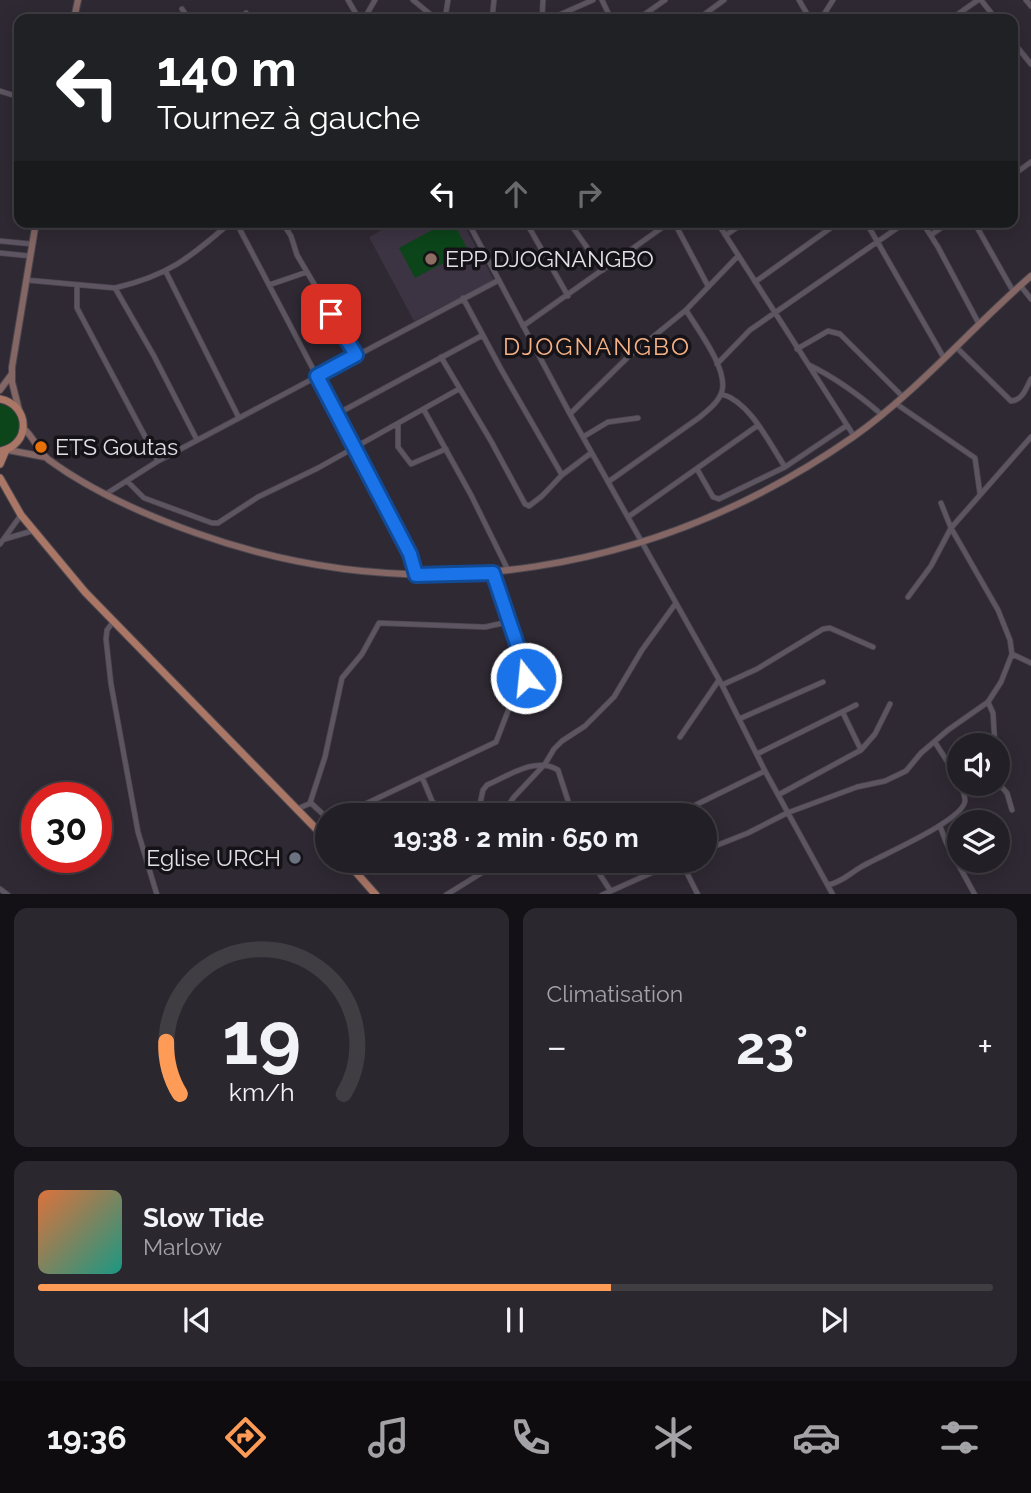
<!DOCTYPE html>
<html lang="fr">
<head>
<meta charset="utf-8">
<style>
	body { margin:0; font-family:Raleway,sans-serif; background:#2b272e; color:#f1f3f6; height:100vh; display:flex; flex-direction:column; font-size:26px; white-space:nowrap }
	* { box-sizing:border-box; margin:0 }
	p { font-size:23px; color:#a3a2a7 }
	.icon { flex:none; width:38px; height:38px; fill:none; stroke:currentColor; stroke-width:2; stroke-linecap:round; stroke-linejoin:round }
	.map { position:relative; height:894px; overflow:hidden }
	.drawer { display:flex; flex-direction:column; gap:14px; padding:14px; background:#131115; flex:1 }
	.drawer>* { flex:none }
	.guide { position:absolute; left:14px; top:14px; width:1004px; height:214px; border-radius:14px; box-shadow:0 4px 18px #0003,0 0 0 2px #403d43; background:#202124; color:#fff; overflow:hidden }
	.fabs { position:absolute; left:947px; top:733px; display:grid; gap:14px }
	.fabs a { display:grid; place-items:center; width:63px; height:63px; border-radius:50%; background:#231f26; box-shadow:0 4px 18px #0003,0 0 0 2px #403d43; font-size:35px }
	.speed { position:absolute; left:21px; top:782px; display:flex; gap:14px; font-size:35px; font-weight:700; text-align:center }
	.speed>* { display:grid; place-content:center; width:91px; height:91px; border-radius:50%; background:#231f26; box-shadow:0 4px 18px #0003,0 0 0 2px #403d43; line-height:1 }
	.speed .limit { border:10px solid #d22; background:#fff; color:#111 }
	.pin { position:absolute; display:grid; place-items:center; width:60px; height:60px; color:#fff; margin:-30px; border-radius:14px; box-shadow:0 4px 10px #0006 }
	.me { position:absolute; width:77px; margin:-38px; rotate:344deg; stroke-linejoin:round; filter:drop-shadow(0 0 5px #0008) }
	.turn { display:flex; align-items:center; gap:24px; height:147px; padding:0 28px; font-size:32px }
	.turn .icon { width:91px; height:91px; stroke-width:2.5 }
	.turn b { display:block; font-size:49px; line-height:60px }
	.lanes { display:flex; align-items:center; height:66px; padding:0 28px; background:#0003; justify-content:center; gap:35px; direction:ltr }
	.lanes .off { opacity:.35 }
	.big { font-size:52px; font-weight:700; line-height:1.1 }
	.drawer .widget { flex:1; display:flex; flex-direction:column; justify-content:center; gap:10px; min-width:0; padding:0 24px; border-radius:14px; background:#2b272e }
	.drawer .dial { align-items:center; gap:0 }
	.dial svg { height:182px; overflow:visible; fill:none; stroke:#403d43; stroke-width:7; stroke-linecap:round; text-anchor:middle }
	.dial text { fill:#f1f3f6; stroke:none }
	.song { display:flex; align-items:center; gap:21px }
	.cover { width:84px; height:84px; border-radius:10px; background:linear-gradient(135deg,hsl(20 70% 55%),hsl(170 70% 35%)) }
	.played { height:7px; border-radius:4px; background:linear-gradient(90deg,#fe9c57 60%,#403d43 60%) }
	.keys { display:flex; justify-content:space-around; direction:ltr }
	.heat { display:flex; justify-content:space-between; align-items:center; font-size:38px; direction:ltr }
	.drawer .tiles { flex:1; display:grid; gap:14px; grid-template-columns:1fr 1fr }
	.widget:last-child { grid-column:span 2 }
	.trip { position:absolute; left:315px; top:803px; width:402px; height:70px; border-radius:35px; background:#231f26; box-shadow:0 4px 18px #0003,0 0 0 2px #403d43; font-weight:700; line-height:70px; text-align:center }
	.tab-bar { display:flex; height:112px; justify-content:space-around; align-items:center; background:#0e0c0f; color:#a3a2a7 }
	.tab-bar .icon { width:49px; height:49px }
	.tab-bar .selected { color:#fe9c57 }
	.tab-bar b { font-size:32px; color:#f1f3f6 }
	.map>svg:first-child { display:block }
	.built { fill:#3d3443 }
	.green { fill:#0c451a }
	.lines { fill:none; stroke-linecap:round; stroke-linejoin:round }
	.street-casing { stroke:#4c474f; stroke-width:6 }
	.secondary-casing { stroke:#4c474f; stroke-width:8 }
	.primary-casing { stroke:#4c474f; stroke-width:9 }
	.street { stroke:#5d5662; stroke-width:4.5 }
	.secondary { stroke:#846664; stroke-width:6 }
	.primary { stroke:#aa7665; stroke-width:7 }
	.route-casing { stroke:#114b97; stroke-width:18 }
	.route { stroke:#1a73e8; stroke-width:12 }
	.education-dot { fill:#8d6e63; stroke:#151317; stroke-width:2.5 }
	.food-dot { fill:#e8710a; stroke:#151317; stroke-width:2.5 }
	.worship-dot { fill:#6b7280; stroke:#151317; stroke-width:2.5 }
	.labels { text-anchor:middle; stroke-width:7; stroke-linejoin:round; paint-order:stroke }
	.poi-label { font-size:23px; fill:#e3dfe6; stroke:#151317; text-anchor:start }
	.neighbourhood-label { font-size:24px; letter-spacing:2px; fill:#f7b286; stroke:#151317 }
</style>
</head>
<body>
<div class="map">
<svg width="1031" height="895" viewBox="0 0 1031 895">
	<rect width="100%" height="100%" fill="#2f2933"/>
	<!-- built -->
	<path class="built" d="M396,222H462L494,280L414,321L369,237Z"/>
	<!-- green -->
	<path class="green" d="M447,222H453L468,250L415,278L399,248Z
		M0,404C26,409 26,442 0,447Z"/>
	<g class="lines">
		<defs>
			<path id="street" d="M348,0L359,19
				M413,0L436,19
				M602,0L611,19
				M799,0L810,19
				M981,0L996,19
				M1026,0L1031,6
				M182,9L189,19
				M246,13L250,19
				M364,19L375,0
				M445,19L448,0
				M492,19L494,0
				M542,19L543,0
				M550,19L593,0
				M638,19L665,0
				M698,19L724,0
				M821,19L833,0
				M951,19L978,0
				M1013,42L1031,64
				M0,91L19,97
				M1013,175L1031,162
				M236,222L410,554L416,573
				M282,222L291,236L297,255L356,355
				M468,222L570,414L722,685L765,771L833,895
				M526,222L568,296
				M569,222L603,270
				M674,222L708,286
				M717,222L854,436
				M866,222L944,358
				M922,222L938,247L979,324
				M974,222L1013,291
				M726,235L745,222
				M931,235L949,222
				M0,241L32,244
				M0,253L30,256
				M166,272L239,418
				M26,280L115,288C170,275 189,258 231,222
				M755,282L839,222
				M77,285V308L158,461
				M269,285L307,272
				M1020,285L1031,299
				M115,288L154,356L197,440
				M463,298L501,369L562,475
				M523,326L670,222
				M956,347L1011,401C1023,400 1026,388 1031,379
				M797,349L828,331L840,334L902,396
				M441,357L491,441L525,504L529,506L542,496L562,475L591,453
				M717,364L750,330L906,222
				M809,365C836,378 859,395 881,414
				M722,394C751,403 769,443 785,467
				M895,403L975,458L980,494
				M424,410L471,495L508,570
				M337,414L483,335
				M570,414L627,358L686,310L738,256
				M398,425V447L411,464L446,449
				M583,437L608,422L638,418
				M1031,437L951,528L998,610L1010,640L1012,654L1031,663
				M697,469L713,497L719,499L785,467L846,426
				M127,481L144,498L212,523H218L258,497L318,468L459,389
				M608,482L700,417C708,410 719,402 722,391C728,369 698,330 686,310
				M106,494L158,461L499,280
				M628,517L757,426
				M5,539L32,531
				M0,544L21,515
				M908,597L931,566L951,528L941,503
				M113,622L107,630L106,639L111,684L138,832L157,895
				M722,685L757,669L823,629L830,628L873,647
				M988,702L993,713L995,746
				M843,713L861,750
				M739,719L823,682
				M680,737L719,680
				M757,754L856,705
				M422,777L432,801L446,816
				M998,783L1007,793L1012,810
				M778,795L861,750L875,734L890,704
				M310,803L325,757L342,678L362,654L379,623L485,627L508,622
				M297,809L311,803L327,818
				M340,816L496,742L513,698L525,681L526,674L493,573
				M460,816L480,804L483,790L487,785C508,776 536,756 558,770L573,816
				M501,816L514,797L545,764L554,749L562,741L585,726L614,697L642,650L676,603
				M673,816L765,771
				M940,826L946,842L975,895
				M705,850L748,833L787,813L857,787L885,781L906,771L921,753L948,730L988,702L1001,682L1012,654
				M591,861L610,890
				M681,861L698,895
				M828,885C842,882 849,874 861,867C877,857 966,820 965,800C964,784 943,756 935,742
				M0,889L8,895
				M446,895L483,872L487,861
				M602,895L678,861"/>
			<path id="secondary" d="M74,19L78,0
				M0,390L11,375
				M19,410L12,382V367L36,222
				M24,429C34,437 38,452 49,460C93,492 145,515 196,533C422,614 658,573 853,437C918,391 971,328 1031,276
				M8,450L45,457"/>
			<path id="primary" d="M0,399C31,405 31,446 0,451
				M0,464L6,450
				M0,478L21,515L85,592L327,840
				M346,861L376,895"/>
		</defs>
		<!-- street casing -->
		<use href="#street" class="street-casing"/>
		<!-- secondary casing -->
		<use href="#secondary" class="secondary-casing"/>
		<!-- primary casing -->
		<use href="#primary" class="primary-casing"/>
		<!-- street -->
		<use href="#street" class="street"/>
		<!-- secondary -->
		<use href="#secondary" class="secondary"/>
		<!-- primary -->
		<use href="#primary" class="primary"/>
	</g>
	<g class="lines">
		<defs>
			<path id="route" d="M331,314L356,355L317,376L410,554L416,575L493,573L525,668L526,678"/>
		</defs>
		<!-- route casing -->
		<use href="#route" class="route-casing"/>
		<!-- route -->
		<use href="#route" class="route"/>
	</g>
	<!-- markers -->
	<circle class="education-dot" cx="431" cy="259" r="7"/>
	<circle class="food-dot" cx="41" cy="447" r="7"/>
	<circle class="worship-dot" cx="295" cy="858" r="7"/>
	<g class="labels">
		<!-- poi labels -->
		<g class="poi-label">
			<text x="445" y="267">EPP DJOGNANGBO</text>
			<text x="55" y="455">ETS Goutas</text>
			<text x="281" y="866" text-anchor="end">Eglise URCH</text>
		</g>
		<!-- neighbourhood labels -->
		<g class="neighbourhood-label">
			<text x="597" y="355">DJOGNANGBO</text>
		</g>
	</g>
</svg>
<div class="fabs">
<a><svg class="icon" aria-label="sound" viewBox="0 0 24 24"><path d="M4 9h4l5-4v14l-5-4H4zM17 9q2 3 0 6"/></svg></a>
<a><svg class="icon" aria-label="layers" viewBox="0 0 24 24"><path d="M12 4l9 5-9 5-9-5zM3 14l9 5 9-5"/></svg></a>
</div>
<div class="speed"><div class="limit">30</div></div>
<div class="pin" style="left:331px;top:314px;background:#d93025"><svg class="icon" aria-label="arrive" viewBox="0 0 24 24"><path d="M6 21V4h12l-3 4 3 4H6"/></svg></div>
<svg class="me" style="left:526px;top:678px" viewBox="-20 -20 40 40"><circle r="17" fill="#1a73e8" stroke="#fff" stroke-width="3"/><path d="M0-11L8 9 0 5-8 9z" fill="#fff"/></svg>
<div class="trip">19:38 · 2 min · 650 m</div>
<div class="guide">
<div class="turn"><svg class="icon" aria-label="left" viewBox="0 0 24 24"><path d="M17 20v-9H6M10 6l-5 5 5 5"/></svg><div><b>140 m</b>Tournez à gauche</div></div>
<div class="lanes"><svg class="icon" aria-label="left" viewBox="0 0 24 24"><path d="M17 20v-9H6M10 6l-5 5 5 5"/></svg><svg class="icon off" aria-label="ahead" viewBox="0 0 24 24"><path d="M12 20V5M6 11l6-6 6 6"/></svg><svg class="icon off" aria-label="right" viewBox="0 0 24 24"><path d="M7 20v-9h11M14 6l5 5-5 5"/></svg></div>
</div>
</div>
<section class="drawer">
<div class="tiles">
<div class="widget dial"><svg viewBox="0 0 100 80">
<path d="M14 69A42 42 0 1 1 86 69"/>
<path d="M14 69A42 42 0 0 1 8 46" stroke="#fe9c57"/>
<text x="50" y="56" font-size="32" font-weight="700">19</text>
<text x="50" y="72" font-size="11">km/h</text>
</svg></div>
<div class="widget"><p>Climatisation</p>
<div class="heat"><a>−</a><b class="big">23°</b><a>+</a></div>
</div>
<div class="widget">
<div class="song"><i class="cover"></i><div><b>Slow Tide</b><p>Marlow</p></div></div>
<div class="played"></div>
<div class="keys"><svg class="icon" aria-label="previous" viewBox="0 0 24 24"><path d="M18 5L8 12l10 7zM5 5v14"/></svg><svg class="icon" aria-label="pause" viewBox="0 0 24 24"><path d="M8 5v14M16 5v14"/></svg><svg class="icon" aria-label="next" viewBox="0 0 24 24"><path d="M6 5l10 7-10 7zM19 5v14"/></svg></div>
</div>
</div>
</section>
<nav class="tab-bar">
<b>19:36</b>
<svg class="icon selected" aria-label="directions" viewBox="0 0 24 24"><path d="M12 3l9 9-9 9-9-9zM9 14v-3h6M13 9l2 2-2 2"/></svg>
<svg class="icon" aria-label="music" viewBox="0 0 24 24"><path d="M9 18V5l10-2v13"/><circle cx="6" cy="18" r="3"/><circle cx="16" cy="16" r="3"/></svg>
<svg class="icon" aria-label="phone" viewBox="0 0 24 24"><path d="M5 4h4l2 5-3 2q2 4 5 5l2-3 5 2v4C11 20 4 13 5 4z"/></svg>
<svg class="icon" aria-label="climate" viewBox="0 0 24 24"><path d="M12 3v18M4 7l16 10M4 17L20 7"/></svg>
<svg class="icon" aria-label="car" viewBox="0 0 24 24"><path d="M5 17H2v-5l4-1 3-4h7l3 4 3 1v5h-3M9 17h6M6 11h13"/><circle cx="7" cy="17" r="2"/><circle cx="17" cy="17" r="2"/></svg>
<svg class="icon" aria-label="filters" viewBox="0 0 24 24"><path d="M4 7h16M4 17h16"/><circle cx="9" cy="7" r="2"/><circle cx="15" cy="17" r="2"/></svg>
</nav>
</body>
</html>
